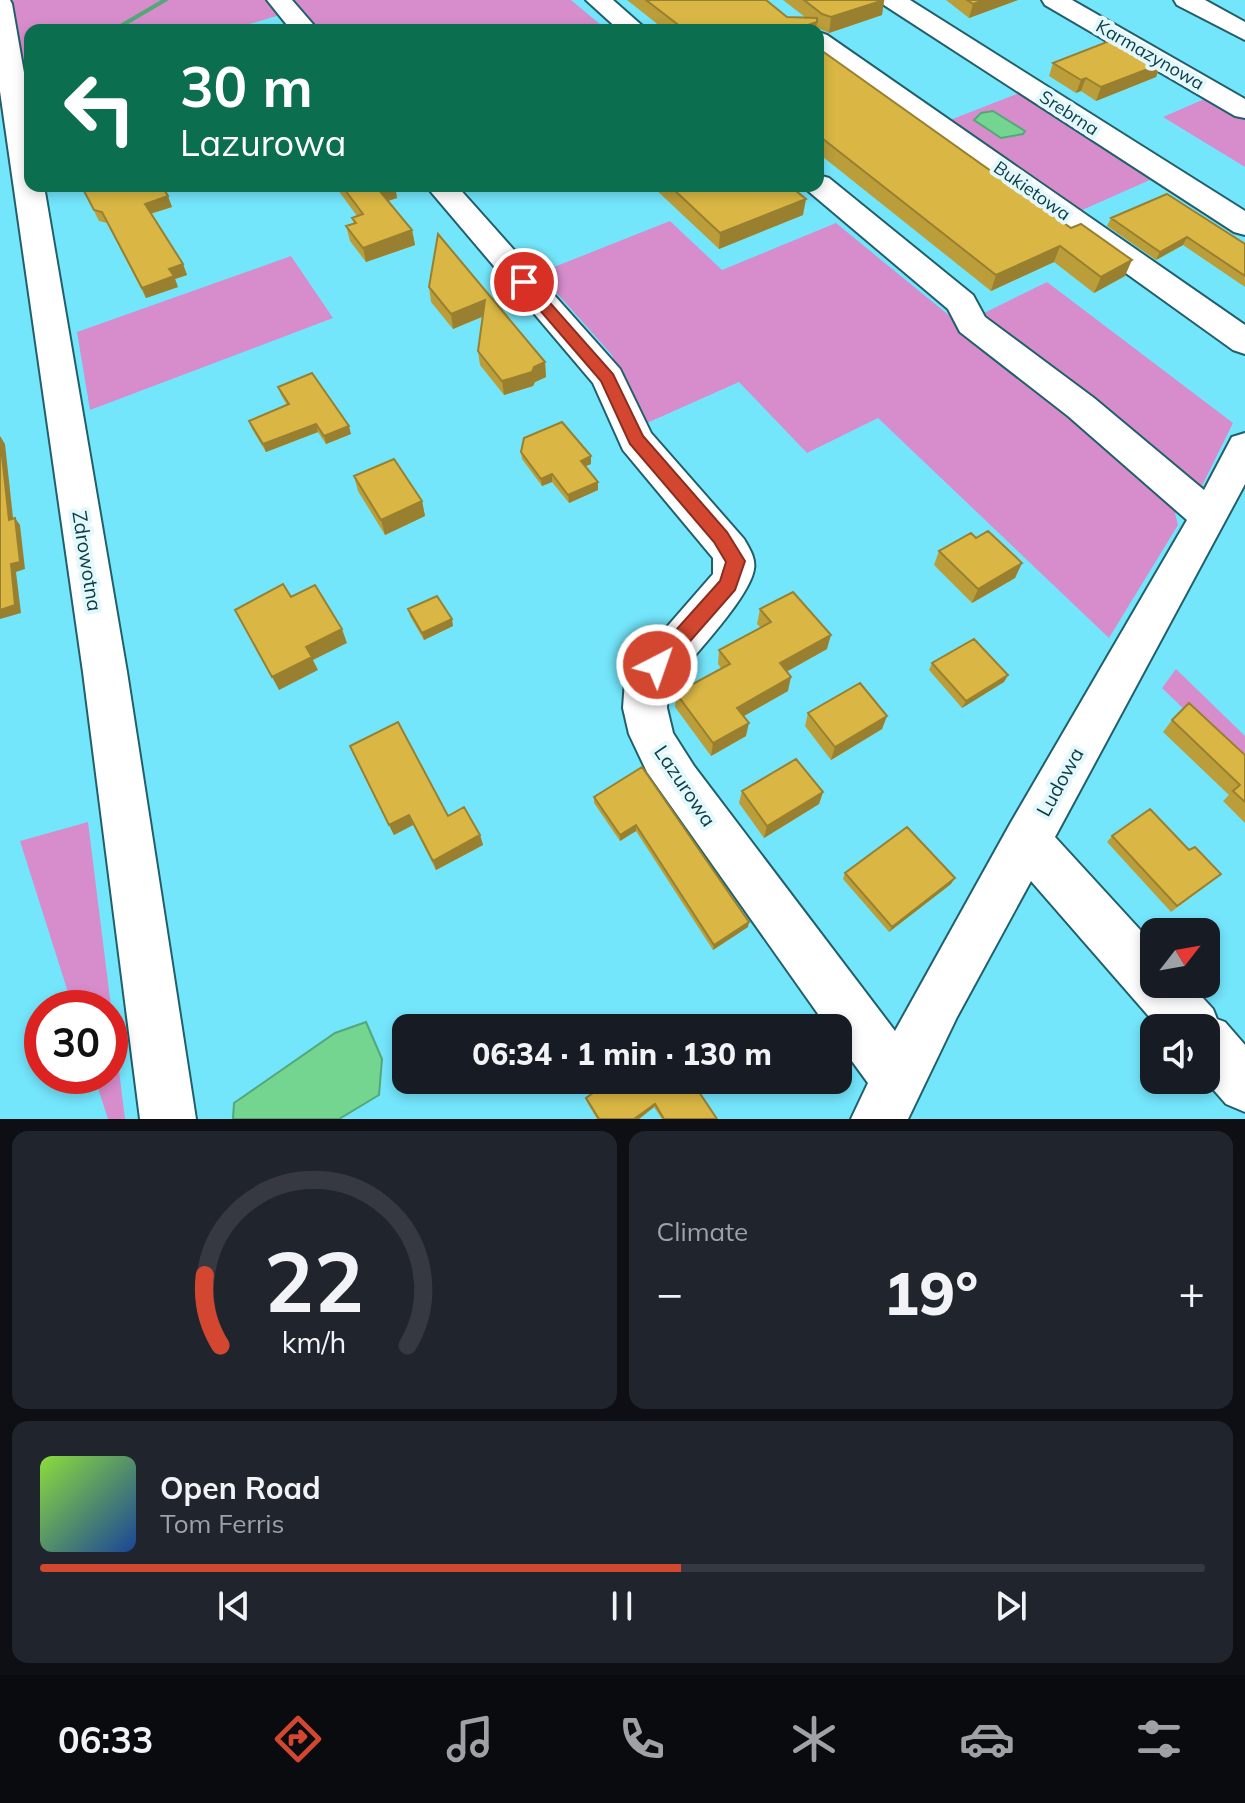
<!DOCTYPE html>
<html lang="en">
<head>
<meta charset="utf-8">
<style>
	body { margin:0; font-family:Mulish,sans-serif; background:#20242c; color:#f1f3f6; height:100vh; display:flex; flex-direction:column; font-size:30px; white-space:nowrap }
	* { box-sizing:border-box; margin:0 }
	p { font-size:26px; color:#9ea1a6 }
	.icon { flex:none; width:44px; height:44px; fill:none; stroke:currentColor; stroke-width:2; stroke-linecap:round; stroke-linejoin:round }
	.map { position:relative; height:1119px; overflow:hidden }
	.sheet { display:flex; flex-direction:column; gap:12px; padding:12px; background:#0d0f14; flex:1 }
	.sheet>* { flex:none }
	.banner { position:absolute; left:24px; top:24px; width:800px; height:168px; border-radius:16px; box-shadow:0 4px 12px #0003; background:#0b6e4f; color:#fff; overflow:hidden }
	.needle { width:52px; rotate:59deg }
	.buttons { position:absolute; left:1140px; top:918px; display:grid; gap:16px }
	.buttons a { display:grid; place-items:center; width:80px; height:80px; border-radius:16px; background:#171b24; box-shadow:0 4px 12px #0003; font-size:40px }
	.speed { position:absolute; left:24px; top:990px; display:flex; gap:16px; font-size:40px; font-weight:700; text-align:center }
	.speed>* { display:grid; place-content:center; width:104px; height:104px; border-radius:50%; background:#171b24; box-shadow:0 4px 12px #0003; line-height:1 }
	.speed .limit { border:12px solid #d22; background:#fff; color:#111 }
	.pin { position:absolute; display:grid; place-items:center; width:68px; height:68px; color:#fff; margin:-34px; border:4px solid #fff; border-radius:50%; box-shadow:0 2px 8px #0007 }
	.me { position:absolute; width:88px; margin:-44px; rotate:41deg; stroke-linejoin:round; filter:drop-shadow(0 0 6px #0008) }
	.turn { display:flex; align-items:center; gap:28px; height:168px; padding:0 24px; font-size:36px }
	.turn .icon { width:104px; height:104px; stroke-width:2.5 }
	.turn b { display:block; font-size:56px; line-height:68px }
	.big { font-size:60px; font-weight:800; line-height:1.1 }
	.sheet .card { flex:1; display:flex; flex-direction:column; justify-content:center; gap:12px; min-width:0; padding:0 28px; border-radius:16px; background:#20242c }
	.sheet .dial { align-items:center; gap:0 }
	.dial svg { height:208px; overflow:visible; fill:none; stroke:#363941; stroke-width:7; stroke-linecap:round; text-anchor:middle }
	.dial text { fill:#f1f3f6; stroke:none }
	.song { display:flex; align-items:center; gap:24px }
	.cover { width:96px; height:96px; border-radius:12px; background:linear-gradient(135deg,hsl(90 70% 55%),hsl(220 70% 35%)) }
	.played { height:8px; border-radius:4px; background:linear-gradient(90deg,#d34730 55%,#363941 55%) }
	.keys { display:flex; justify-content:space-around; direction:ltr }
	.heat { display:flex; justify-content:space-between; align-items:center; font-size:44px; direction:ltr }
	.sheet .tiles { flex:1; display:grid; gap:12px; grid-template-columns:1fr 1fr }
	.card:last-child { grid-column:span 2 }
	.trip { position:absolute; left:392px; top:1014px; width:460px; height:80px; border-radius:16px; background:#171b24; box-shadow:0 4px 12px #0003; font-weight:800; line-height:80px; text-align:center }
	.tab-bar { display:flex; height:128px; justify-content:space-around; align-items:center; background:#090b0e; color:#9ea1a6 }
	.tab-bar .icon { width:56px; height:56px }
	.tab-bar .selected { color:#d34730 }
	.tab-bar b { font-size:36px; color:#f1f3f6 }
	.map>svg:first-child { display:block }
	.green { fill:#d78dcc }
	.water { fill:#73d58f; stroke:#53a779; stroke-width:2 }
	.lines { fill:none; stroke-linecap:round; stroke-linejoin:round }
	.stream { fill:#53a779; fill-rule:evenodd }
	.minor-casing { stroke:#215f6a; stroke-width:4 }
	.minor { fill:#fff; fill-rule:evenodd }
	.wall { fill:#bb9d3a }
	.shaded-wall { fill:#998030 }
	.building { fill:#dab744; stroke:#998030; stroke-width:2 }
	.route { fill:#d34730; stroke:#892e1f; stroke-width:2 }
	.labels { text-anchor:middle; stroke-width:8; stroke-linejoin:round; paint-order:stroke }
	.far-street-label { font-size:18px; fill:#073d46; stroke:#e4f8fc }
	.street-label { font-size:20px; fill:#073d46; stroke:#e4f8fc }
</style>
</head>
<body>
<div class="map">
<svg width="1245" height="1119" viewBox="0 0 1245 1119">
	<rect width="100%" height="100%" fill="#74e6fc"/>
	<!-- green -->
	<path class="green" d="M9,0H267L280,15L229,30H131L127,25L119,30H30V70L20,73Z
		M292,0H571L607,30H318Z
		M1019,93L1152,179L1080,211L950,120Z
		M1209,97L1245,119V167L1163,117Z
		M670,221L722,270L836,223L1171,497L1178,525L1109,638L878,418L807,453L739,382L647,423L611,354L539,273Z
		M291,256L333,318L90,410L77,332Z
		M1047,282L1233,423L1198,494L974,318Z
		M1176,669L1245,736V768L1162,688Z
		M88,822L125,1119H108L94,1076H110V1008H73L20,841Z"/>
	<!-- water -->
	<path class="water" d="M993,111L1025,131L1023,134L1001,138L974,120L981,113Z
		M366,1022L382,1059L379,1095L339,1119H233L234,1103L335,1033Z"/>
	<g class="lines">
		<!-- stream -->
		<path class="stream" d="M161,0H169L118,30H110Z"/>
		<defs>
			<path id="minor" d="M0,0H10L12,4L30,107V186H44L127,672L196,1119H140L83,672L0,91Z
				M267,0H292L318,30H291Z
				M586,0H613L647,30H619Z
				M881,0H910L1245,211V235L1234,232L884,5Z
				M1042,0H1072L1245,99V118L1235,116L1045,5Z
				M1174,0H1205L1245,22V40L1177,5Z
				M818,32L827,35L1245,325V354L1233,350L818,52Z
				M818,175L829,178L973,295L985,317L1094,398L1204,490L1232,437L1245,433V484L1055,837L1154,945V984H1190L1213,1009L1217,1019L1225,1022L1245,1045V1112L1226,1104L1205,1080L1206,1028H1159L1031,881L957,1017L908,1119H851L868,1083L838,1042V1028H828L647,772L629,734L623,708L625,680L632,667L713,574V558L623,450L593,383L426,186H457L620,369L651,433L744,539C749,548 756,558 754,569C750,598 688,662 668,687L667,708L673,733L694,766L895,1031L1010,824L1187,520L1068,416L960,332L948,309L807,190L804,186H818Z"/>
		</defs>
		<!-- minor casing -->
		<use href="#minor" class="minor-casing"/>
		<!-- minor -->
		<use href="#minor" class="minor"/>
	</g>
	<!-- wall -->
	<path class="wall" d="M627,0H766L787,17H805L783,0H884L882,15L829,33L816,27V30H665Z
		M946,0H1018L969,18Z
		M818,48L1125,276L1094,293L1054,262L991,291L818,153Z
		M1053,63L1161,64L1156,77L1096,101L1081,91L1076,93L1049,76Z
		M85,186H162L172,207L151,214L183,264L187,275L175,279L178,287L146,298L107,223L99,221L84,191L86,188Z
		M335,186H395L397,198L388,201L412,230L415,245L366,262L350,241L346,226L354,224L352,218L357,216Z
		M652,186H790L803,215L719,249Z
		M1111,218L1245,244V287L1183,245L1156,260L1107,226Z
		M438,234L545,362L546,377L535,382L533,386L504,395L480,365L478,351L482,317L453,329L431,302L429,287Z
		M278,387L351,434L326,444L318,432L266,452L252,429L249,421L287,405L281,395Z
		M521,452L591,464L585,466L598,490L569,503L552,482L542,486L522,459Z
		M354,476L422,501L425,516L385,535L358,491Z
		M976,538L1022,563L1015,578L972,603L934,565L939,551Z
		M408,609L453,626L424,640L410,616Z
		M760,609L827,649L786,672L788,691L744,716L746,736L711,756L675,707L676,693L721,668L718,664L719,650L761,628L757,624Z
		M932,663L1008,675L1004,682L962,708L929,670Z
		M808,713L887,716L882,729L831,760L805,726Z
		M1172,720L1245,755V823L1223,801L1229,795L1163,732Z
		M350,746L448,816L480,835L483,845L436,870L413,825L394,835Z
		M642,767L748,927L713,950L636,831L620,841L594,803V797Z
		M742,791L823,792L819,804L764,838L739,803Z
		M1112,836L1214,880L1171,912L1107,842Z
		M845,873L951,884L889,932L843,879Z
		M611,1080L717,1119H662L654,1107L639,1119H597L587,1102L586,1098Z"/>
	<!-- shaded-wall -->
	<path class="shaded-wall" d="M884,0L882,15L829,33L831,17Z
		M984,0H1018L969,18L973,4Z
		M817,22L816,30H792Z
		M1161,64L1156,77L1096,101L1101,87Z
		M1086,78L1081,91L1076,93L1081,80Z
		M386,186H395L397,198L381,203L378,189Z
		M168,196L172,207L149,214L145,204Z
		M806,199L803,215L719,249L720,233Z
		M412,230L415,245L366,262L363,248Z
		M1187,237L1183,245L1156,260L1160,252Z
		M1060,246L1054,262L991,291L996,275Z
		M1132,260L1125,276L1094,293L1101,277Z
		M183,264L187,275L175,279L178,287L146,298L142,288L169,269Z
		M485,300L486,315L453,329L451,314Z
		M545,362L546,377L535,382L533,386L504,395L502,381Z
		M316,424L318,432L266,452L263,444Z
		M349,426L351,434L326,444L324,436Z
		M0,436L5,444L14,527L9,520Z
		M591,456V464L581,468V461Z
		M552,474V482L542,486L541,479Z
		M598,482V490L569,503L568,495Z
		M422,501L425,516L385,535L381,520Z
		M15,518L20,525L25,569L16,572L21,613L0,619V610L11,564Z
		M1022,563L1015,578L972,603L978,589Z
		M452,619L453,626L424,640L422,633Z
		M342,629L347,643L313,660L318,670L279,690L272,677L306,647Z
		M831,635L827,649L777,677L780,663Z
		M1008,675L1004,682L962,708L966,701Z
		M791,677L788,691L735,721L737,708Z
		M887,716L882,729L831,760L835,747Z
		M749,723L746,736L711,756L713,743Z
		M823,792L819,804L764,838L767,826Z
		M409,815L413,825L394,835L389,825Z
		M636,825V831L620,841V835Z
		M480,835L483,845L436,870L433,861Z
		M955,878L951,884L889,932L892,927Z
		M749,922L748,927L713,950L714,945Z
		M655,1104L654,1107L639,1119H634Z"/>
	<!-- building -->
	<path class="building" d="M646,0H766L787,17L817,18V22L793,30H685Z
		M804,0H884L831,17L822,14Z
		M967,0H984L973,4Z
		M238,25L272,27L274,30H233Z
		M1117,38L1161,64L1101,87L1086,78L1081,80L1053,63Z
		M818,48L1071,228L1081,224L1132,260L1101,277L1060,246L996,275L818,135Z
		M86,186H162L168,196L145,204L183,264L169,269L174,276L142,288L102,212L94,210L84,191L87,187Z
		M342,186H386L378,189L412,230L363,248L346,226L356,223L352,218L363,214Z
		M670,186H790L806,199L720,233Z
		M1167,194L1245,244V276L1187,237L1160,252L1111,218Z
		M438,234L545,362L534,367L532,372L502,381L478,351L485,300L451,314L429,287Z
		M312,373L349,426L324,436L316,424L263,444L249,421L289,404L278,387Z
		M562,422L591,456L581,461L598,482L568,495L552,474L541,479L521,452L524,438Z
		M0,437L9,520L15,518L20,562L11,564L15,605L0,610Z
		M394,459L422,501L381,520L354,476Z
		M988,531L1022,563L978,589L939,551L971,533L976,538Z
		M283,584L291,597L315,585L342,629L306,647L312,657L272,677L235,610Z
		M793,592L831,635L780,663L791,677L737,708L749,723L713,743L676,693L730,664L719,650L771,622L760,609Z
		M437,596L452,619L422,633L408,609Z
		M974,639L1008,675L966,701L932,663Z
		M860,683L887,716L835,747L808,713Z
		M1189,703L1245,755V802L1233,791L1240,785L1172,720Z
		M398,722L448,816L464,807L480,835L433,861L409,815L389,825L350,746Z
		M796,759L823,792L767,826L742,791Z
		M642,767L749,922L714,945L636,825L620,835L594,797Z
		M1150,809L1189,850L1195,847L1221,874L1177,906L1112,836Z
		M907,827L955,878L892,927L845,873Z
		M611,1080H691L717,1119H664L655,1104L634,1119H599L586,1098Z"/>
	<!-- route -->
	<path class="route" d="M524,277L529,279L613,374L643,436L727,532L745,561L735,590L664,671L657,674L650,671L647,665L650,659L720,581L726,562L714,542L630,444L601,381L519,286L517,282Z"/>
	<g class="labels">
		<!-- far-street labels -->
		<g class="far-street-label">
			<text transform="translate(1150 55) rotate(30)" y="6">Karmazynowa</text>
			<text transform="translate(1069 113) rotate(33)" y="6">Srebrna</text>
			<text transform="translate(1032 191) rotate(35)" y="6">Bukietowa</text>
		</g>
		<!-- street labels -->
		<g class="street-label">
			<text transform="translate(87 561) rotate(81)" y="7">Zdrowotna</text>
			<text transform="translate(1060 782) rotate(-61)" y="7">Ludowa</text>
			<text transform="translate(685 786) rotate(56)" y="7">Lazurowa</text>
		</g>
	</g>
</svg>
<div class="buttons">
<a><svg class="needle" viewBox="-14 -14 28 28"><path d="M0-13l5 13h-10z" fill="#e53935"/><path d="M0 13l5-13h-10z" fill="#9ea1a6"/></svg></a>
<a><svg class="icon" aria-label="sound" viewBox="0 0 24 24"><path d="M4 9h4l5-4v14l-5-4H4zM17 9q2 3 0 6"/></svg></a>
</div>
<div class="speed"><div class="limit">30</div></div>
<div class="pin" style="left:524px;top:282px;background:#d93025"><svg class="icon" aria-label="arrive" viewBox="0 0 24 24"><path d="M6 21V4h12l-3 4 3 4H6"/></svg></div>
<svg class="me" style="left:657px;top:665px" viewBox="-20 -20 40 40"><circle r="17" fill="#d34730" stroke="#fff" stroke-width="3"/><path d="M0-11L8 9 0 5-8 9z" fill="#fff"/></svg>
<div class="trip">06:34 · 1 min · 130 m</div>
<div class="banner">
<div class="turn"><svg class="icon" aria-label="left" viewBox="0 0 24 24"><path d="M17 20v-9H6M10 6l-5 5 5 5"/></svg><div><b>30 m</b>Lazurowa</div></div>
</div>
</div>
<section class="sheet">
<div class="tiles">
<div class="card dial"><svg viewBox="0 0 100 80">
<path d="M14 69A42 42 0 1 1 86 69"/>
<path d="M14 69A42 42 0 0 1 8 42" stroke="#d34730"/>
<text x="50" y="56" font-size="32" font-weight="700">22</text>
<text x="50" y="72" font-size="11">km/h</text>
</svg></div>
<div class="card"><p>Climate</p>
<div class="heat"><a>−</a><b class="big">19°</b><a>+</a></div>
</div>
<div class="card">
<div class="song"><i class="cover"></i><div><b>Open Road</b><p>Tom Ferris</p></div></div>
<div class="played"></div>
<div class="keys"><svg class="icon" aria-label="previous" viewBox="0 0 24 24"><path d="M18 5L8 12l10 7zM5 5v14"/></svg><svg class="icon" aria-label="pause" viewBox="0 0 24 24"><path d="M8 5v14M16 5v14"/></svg><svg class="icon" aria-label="next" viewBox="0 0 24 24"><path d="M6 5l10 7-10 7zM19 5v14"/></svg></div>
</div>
</div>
</section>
<nav class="tab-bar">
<b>06:33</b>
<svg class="icon selected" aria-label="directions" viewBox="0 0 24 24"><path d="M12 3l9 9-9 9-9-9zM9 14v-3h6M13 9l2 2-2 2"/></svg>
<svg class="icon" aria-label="music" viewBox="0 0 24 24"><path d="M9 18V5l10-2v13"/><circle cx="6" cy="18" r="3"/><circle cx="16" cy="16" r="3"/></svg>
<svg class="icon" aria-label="phone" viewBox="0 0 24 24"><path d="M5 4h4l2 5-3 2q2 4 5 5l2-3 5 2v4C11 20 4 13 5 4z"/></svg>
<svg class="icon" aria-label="climate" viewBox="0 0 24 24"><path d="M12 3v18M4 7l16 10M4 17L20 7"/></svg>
<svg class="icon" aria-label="car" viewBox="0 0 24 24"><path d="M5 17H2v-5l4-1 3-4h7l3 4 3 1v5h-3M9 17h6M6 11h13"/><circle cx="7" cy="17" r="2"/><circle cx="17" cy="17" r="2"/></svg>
<svg class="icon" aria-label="filters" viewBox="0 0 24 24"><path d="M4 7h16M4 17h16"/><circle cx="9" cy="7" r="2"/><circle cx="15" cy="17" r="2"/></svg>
</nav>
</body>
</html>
